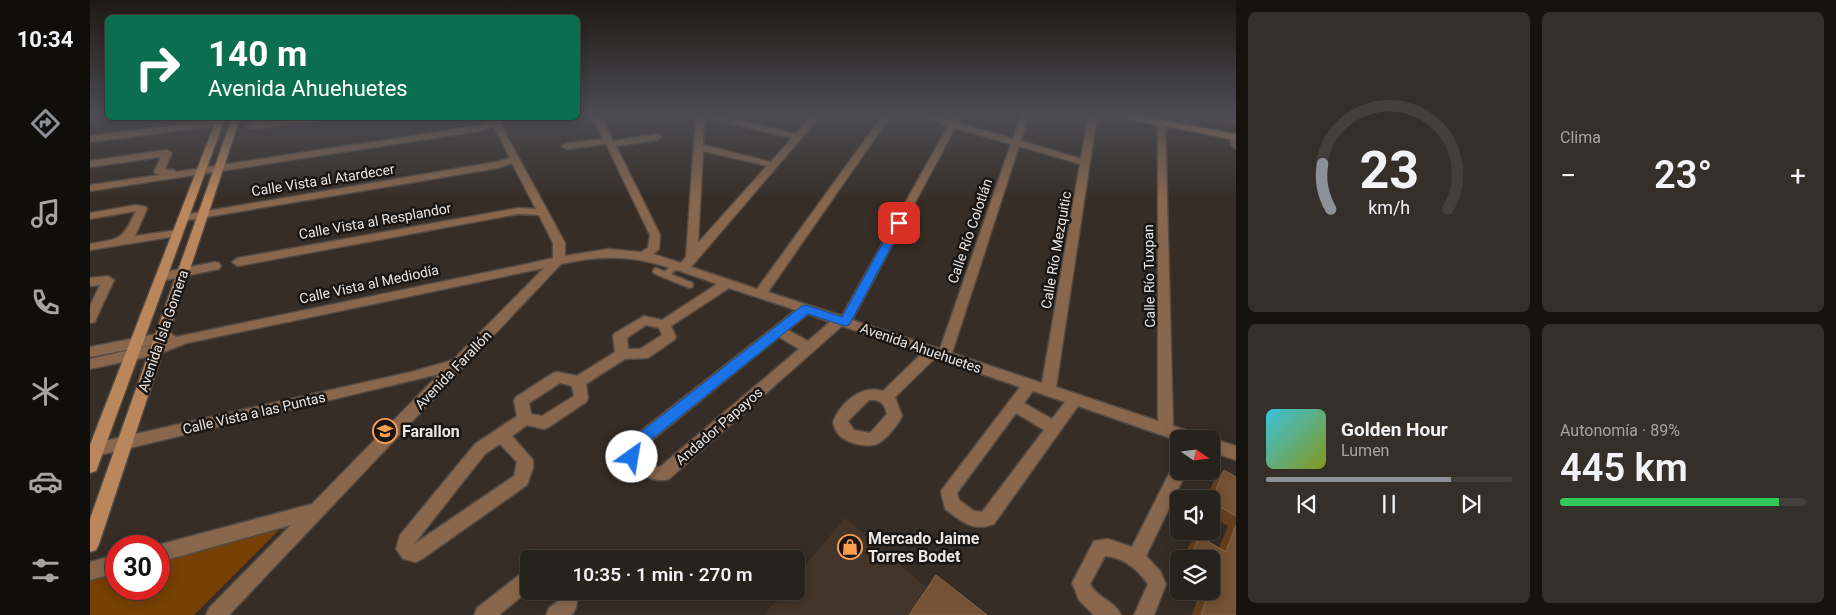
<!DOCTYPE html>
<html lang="es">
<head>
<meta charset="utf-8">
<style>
	body { margin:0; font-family:Roboto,sans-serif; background:#342f29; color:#f1f3f6; height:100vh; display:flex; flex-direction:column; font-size:19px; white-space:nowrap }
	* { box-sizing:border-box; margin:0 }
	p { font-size:16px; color:#a5a4a3 }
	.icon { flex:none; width:28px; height:28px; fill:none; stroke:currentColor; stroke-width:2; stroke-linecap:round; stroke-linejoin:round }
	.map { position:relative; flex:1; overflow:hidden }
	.sheet { display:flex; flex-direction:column; gap:12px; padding:12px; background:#16130f; width:600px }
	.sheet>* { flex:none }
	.top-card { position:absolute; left:15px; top:15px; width:475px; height:105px; border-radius:8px; box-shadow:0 2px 12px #0003,0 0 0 1px #443f3b; background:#0b6e4f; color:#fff; overflow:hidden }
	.needle { width:32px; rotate:104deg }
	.controls { position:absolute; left:1080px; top:430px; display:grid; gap:10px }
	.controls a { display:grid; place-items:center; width:50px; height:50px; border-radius:8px; background:#28221c; box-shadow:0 2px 12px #0003,0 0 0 1px #443f3b; font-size:25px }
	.speed { position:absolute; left:15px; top:535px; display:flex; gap:10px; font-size:25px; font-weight:700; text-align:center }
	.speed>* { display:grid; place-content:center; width:65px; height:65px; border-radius:50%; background:#28221c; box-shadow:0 2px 12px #0003,0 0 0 1px #443f3b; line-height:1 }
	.speed .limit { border:8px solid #d22; background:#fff; color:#111 }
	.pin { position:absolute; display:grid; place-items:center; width:42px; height:42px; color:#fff; margin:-21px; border-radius:10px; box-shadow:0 2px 8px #0006 }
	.me { position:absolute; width:55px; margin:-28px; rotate:32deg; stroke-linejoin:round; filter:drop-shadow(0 0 4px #0008) }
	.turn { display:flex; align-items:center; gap:18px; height:105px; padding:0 20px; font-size:22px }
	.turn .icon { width:65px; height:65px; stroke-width:2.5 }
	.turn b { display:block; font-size:35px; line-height:42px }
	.big { font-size:38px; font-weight:600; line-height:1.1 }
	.sheet .widget { flex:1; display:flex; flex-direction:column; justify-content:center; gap:8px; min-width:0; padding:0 18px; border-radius:8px; background:#342f29 }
	.sheet .dial { align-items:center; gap:0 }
	.dial svg { height:130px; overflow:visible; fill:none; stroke:#443f3b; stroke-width:7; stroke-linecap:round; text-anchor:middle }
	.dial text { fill:#f1f3f6; stroke:none }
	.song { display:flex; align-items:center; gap:15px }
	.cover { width:60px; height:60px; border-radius:8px; background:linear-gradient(135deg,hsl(190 70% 55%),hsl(70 70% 35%)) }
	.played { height:5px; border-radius:2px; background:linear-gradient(90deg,#8c9099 75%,#443f3b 75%) }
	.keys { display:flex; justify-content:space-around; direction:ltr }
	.heat { display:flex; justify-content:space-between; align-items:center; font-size:28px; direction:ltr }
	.charge { height:8px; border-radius:4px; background:linear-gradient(90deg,#34c759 89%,#443f3b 0) }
	.sheet .tiles { flex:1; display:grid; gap:12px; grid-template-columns:repeat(2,1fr) }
	.trip { position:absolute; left:430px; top:550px; width:285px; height:50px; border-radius:8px; background:#28221c; box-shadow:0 2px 12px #0003,0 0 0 1px #443f3b; font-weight:600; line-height:50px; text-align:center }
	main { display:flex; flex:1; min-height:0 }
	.dock { display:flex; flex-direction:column; width:90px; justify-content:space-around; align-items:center; background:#100e0b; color:#a5a4a3 }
	.dock .icon { width:35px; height:35px }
	.dock .current { color:#8c9099 }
	.dock b { font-size:22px; color:#f1f3f6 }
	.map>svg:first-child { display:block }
	.built { fill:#43352a }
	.green { fill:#774004 }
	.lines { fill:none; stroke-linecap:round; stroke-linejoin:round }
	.lane-casing { stroke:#534a44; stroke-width:9 }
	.street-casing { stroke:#534a44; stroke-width:3 }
	.secondary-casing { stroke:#534a44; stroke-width:3 }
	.lane { stroke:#88674d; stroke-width:6 }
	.street { fill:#88674d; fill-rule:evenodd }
	.secondary { fill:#ba865c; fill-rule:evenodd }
	.wall { fill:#66401e }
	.building { fill:#745233; stroke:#87694e }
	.route { fill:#1a73e8; stroke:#114b97 }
	.labels { text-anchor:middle; stroke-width:5; stroke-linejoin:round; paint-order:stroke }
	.street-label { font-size:14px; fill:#ece5e1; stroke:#1a1613 }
	.near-poi-label { font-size:16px; font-weight:bold; fill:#ece5e1; stroke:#1a1613; text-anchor:start }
</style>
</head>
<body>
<main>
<nav class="dock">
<b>10:34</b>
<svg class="icon current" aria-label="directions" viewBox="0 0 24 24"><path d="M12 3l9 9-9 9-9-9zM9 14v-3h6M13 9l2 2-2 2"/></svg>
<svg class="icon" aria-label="music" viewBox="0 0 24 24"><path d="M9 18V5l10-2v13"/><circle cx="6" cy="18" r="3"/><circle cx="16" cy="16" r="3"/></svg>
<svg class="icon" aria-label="phone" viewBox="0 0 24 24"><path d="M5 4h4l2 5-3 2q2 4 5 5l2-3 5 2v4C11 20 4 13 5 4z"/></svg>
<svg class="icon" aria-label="climate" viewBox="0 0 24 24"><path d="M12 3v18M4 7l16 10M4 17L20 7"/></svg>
<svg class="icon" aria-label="car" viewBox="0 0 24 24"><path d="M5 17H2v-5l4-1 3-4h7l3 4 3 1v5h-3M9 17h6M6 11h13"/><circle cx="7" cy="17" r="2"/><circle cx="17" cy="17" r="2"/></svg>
<svg class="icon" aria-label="filters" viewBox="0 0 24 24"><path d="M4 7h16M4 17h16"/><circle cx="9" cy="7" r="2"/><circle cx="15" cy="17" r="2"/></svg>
</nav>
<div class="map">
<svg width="1146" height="615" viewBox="0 0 1146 615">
	<rect width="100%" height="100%" fill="#362d26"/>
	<!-- built -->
	<path class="built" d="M755,518L837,588L819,615H674L694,591H706V576Z"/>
	<!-- green -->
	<path class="green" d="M189,530L104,615H0V579L26,572V589H69V561Z"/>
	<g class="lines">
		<defs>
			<path id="lane" d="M586,266L575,275L600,285
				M566,271L575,275"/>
			<path id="street" d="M502,115H510L523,141L567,134L571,137L567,140L526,146L570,235L569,249L563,254L591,263L596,257L606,115H627L706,134L722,115H731L601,267L667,289L793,115H801L678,292L752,316L858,126L827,115H840L861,121L864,115H872L868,123L923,139L931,115H939L931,141L991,159L999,115H1007L966,387L1068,421V123L1075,121L1083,426L1108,434L1111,439H1089V441L988,406L904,524C882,532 873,522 855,509L851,491L930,387L845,358L805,397L812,416C808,425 797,438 789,443C779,449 758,443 750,436C746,432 744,427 743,422C751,402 772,384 793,391L832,353L752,326L579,479C566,484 537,471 534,457C533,450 538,444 542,438L706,310L639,288L581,326L586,337L584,340L558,358L535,359L496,384L498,398L496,402L459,427L454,429L437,425L422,436L443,460V468L437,485L332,559L326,562L313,559L306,549L310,535L385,444L427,416L424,401L426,397L463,373L468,372L487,376L525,352L523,336L525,333L554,316L572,320L627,284C566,263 538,249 471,264L139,615H116L119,608L201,525L69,562V546H64L222,504L349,374L6,456L0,453L1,444L321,372L363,360L454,268L97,343L66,355L0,369V359L71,343L0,357V347L71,333H80L86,337L442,263L463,258V243L449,215L428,214L148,266L142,262L148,258L428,208L446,209L422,163L408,168L93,221L88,218L93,215L406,162L420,158L404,126L389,131L0,191V185L69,175L64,172L71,157L0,167V161L77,150L82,153L75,169L84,170L86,172L388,126L404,121V118H412L413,129L475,243V256L518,249L551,252L558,248L560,235L516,144L477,149L472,146L477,143L513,139ZM614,117L617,118L702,138L681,162L613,145ZM865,128L921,144L850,349L762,320ZM929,146L990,164L952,383L862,353ZM613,151L677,166L608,243ZM718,314L740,322L718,341L698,330ZM556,325L569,328L572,335L550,349H538L537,338ZM689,337L709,349L570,467L564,466L550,454L552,448ZM470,383L482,386L484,396L452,416L441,414L439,403ZM943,391L975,402L962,419L934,403ZM779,400C790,399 795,404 797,414L780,433L764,430L758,421ZM926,413L954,430L892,512L884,511L869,500L867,493ZM410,444L427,462L424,476L324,544L395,454Z
				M1086,115H1095L1100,121L1093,123Z
				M210,118H231L227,121L161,129L157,126L161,123Z
				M129,120L132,121V125L0,142V136Z
				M1144,133L1146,134V149L1141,146L1140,136Z
				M46,205L56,207L57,209L45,236L87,230L92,233L87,236L0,250V244C32,238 31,241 46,211L0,219V213Z
				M125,262L129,263L131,266L129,269L71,281L65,277L71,273Z
				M18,276L24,280L6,319L5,322L0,323V306L10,285L0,286V278Z
				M1121,438L1146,446V460L1121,452Z
				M1089,464V471H1097L1056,556L1070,571L1076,584L1064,615H1044L1058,584C1048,570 1033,557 1015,556L1000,584C1007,598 1025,601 1031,615H1004L989,600L982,583L1004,541L1018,539L1042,547L1083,466Z
				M26,555V573L0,580V562Z
				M439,569V590L409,615H384L387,608L433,572Z
				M469,591H487C487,600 488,609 481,615H456L459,608L468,601Z"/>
			<path id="secondary" d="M1028,115H1045L1146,134V140L1032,118Z
				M127,118H135L8,466L6,471L0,473V445Z
				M142,118H150L9,544L6,550L0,552V519Z"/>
		</defs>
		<!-- lane casing -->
		<use href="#lane" class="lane-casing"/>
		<!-- street casing -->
		<use href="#street" class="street-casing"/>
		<!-- secondary casing -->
		<use href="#secondary" class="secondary-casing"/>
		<!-- lane -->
		<use href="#lane" class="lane"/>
		<!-- street -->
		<use href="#street" class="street"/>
		<!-- secondary -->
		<use href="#secondary" class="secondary"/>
	</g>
	<!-- wall -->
	<path class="wall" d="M1098,115H1146V127L1117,121Z
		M1134,470L1146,477V615H1102L1109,595L1103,591H1121V559H1093L1099,545L1109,536L1129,548L1138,526L1121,517V499H1116L1124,480Z
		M1089,568V582L1084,579Z"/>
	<!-- building -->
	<path class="building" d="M1114,115H1146V121L1120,117Z
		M1134,470L1146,477V516L1121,502Z
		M1146,525V615H1111L1119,591H1121V559H1100L1109,536L1136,552Z
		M846,575L897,615H819Z"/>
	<!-- sky -->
	<linearGradient id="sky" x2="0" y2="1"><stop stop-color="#1e1915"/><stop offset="0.57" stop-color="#4c4c52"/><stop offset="1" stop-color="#4c4c52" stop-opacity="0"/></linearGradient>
	<rect width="1146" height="201" fill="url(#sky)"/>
	<!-- route -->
	<path class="route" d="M809,220L814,223L759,325L755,326L718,314L552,447L547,461L542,463L537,461C533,453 538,446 542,439L712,306L716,305L752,317L804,223Z"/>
	<!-- icons -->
	<defs>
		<symbol id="school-ring" viewBox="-11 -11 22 22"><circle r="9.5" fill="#1a1613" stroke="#fa9f4f" stroke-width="1.5"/><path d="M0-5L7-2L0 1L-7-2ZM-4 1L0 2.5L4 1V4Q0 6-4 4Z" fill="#fa9f4f"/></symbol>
		<symbol id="shop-ring" viewBox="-11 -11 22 22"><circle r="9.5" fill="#1a1613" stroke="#fa9f4f" stroke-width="1.5"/><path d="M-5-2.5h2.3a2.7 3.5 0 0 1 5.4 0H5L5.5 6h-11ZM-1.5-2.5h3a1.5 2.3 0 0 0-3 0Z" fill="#fa9f4f"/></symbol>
	</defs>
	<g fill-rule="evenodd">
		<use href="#school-ring" x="281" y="417" width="28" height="28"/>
		<use href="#shop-ring" x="746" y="533" width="28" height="28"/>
	</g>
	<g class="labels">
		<!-- street labels -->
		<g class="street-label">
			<text transform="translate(233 180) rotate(-9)" y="5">Calle Vista al Atardecer</text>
			<text transform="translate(285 221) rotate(-10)" y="5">Calle Vista al Resplandor</text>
			<text transform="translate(880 231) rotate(-71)" y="5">Calle Río Colotlán</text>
			<text transform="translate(966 250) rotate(-80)" y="5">Calle Río Mezquitic</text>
			<text transform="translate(1059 276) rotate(-91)" y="5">Calle Río Tuxpan</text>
			<text transform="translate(279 284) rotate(-12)" y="5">Calle Vista al Mediodía</text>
			<text transform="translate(73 331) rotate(-71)" y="5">Avenida Isla Gomera</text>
			<text transform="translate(831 348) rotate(19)" y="5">Avenida Ahuehuetes</text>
			<text transform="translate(363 370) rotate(-46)" y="5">Avenida Farallón</text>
			<text transform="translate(164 413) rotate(-13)" y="5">Calle Vista a las Puntas</text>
			<text transform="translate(629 426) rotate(-41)" y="5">Andador Papayos</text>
		</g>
		<!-- near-poi labels -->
		<g class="near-poi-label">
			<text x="312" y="437">Farallon</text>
			<text x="778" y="544">Mercado Jaime<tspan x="778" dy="18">Torres Bodet</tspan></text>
		</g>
	</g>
</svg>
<div class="controls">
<a><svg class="needle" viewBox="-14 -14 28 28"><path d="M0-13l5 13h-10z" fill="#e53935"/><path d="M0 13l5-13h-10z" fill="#a5a4a3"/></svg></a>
<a><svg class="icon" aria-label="sound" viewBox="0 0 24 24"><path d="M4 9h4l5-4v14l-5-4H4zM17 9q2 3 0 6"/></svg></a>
<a><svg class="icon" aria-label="layers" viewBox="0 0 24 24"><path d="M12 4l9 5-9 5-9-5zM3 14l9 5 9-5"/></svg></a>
</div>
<div class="speed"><div class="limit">30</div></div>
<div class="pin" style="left:809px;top:223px;background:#d93025"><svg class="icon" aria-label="arrive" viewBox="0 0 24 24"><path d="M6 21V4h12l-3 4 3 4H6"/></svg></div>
<svg class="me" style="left:542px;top:457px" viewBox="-20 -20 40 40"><circle r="19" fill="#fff"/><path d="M0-13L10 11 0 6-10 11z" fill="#1a73e8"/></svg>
<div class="trip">10:35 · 1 min · 270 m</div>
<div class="top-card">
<div class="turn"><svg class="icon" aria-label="right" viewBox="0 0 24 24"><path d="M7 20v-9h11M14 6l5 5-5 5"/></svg><div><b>140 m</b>Avenida Ahuehuetes</div></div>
</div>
</div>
<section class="sheet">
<div class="tiles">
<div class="widget dial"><svg viewBox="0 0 100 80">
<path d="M14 69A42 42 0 1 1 86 69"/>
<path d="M14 69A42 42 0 0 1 9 41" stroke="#8c9099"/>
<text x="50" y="56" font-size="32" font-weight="700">23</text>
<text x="50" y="72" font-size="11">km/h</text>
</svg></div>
<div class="widget"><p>Clima</p>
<div class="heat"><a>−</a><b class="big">23°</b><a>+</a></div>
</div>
<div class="widget">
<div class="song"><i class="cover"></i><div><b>Golden Hour</b><p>Lumen</p></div></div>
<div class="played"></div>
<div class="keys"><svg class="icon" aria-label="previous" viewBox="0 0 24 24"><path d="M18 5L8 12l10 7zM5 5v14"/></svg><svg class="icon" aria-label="pause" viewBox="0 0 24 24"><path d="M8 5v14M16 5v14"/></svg><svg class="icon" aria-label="next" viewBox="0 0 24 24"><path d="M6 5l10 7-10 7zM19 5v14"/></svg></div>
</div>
<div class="widget"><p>Autonomía · 89%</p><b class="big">445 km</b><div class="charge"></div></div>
</div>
</section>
</main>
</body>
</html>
